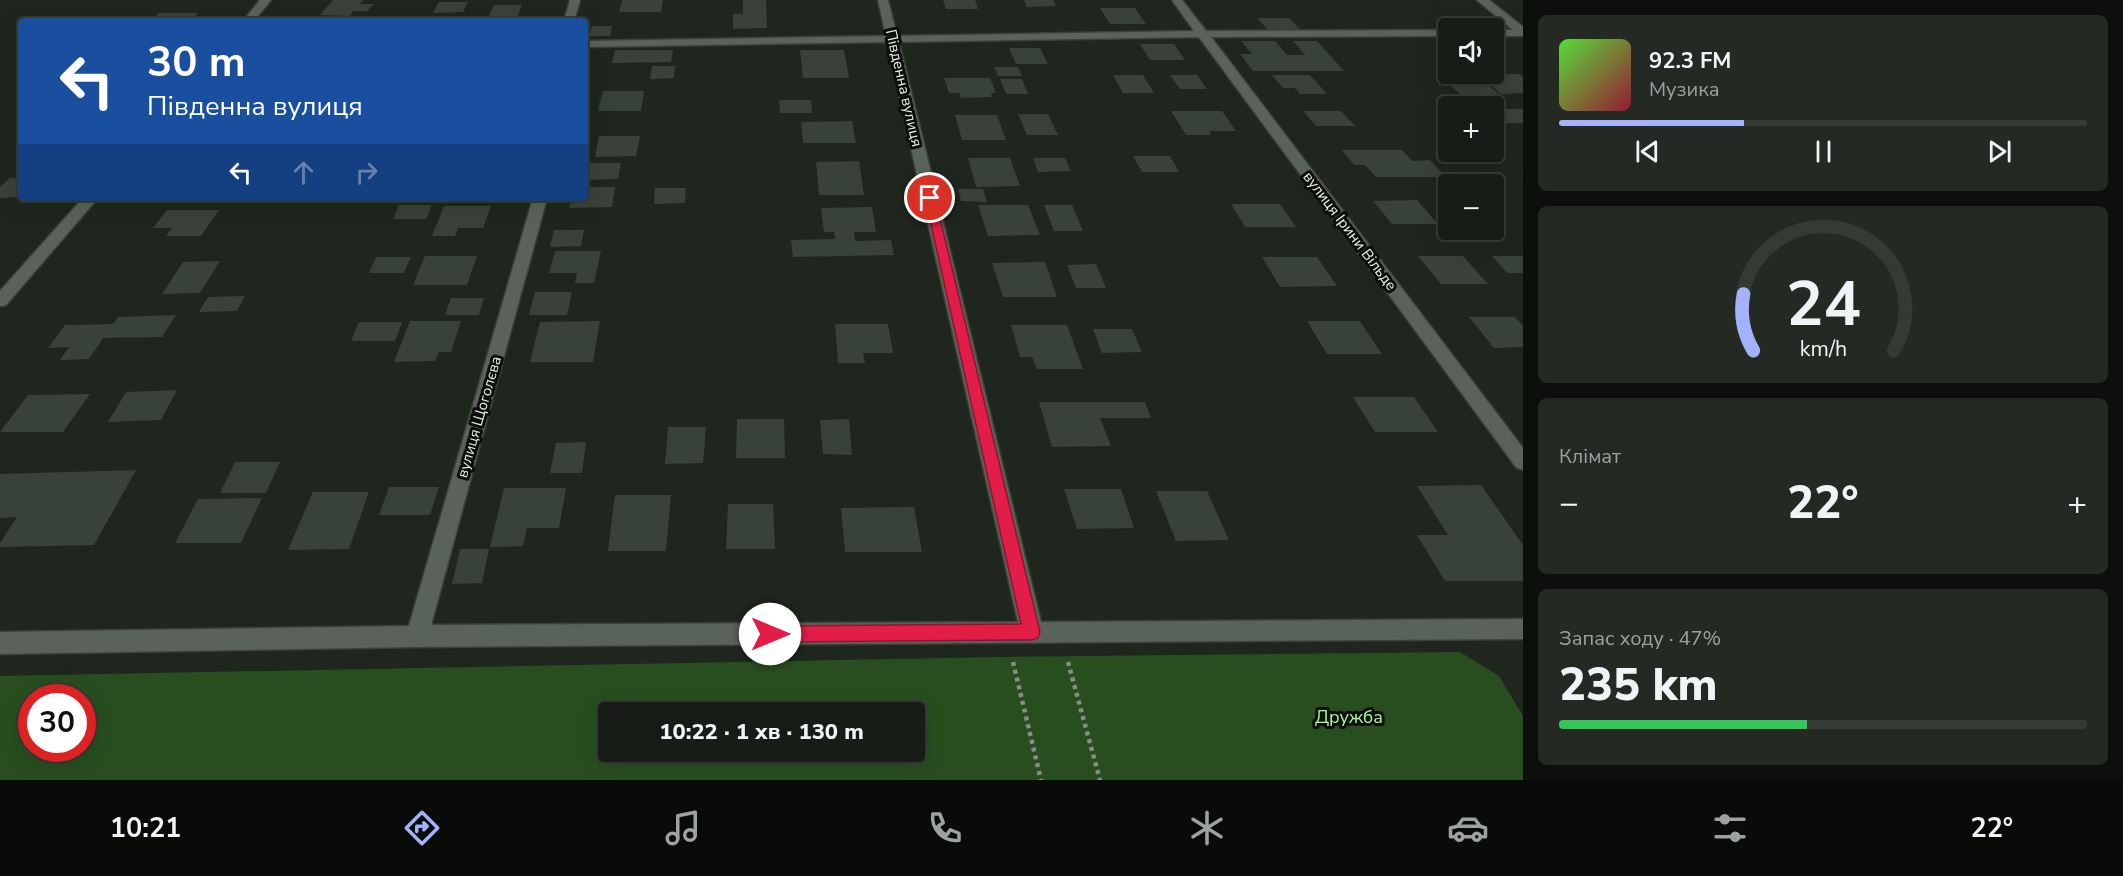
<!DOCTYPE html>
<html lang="uk">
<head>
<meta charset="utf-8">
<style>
	body { margin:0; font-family:"Nunito Sans",sans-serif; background:#242923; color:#f1f3f6; height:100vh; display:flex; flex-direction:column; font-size:22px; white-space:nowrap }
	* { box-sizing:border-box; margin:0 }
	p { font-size:20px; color:#9ea1a1 }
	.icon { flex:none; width:33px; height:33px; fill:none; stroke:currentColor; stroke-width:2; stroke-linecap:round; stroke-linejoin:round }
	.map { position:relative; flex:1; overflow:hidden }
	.drawer { display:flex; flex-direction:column; gap:15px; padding:15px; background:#0d0f0c; width:600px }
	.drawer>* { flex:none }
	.top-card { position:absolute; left:18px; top:18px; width:570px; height:183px; border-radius:6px; box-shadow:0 6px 24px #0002,0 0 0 2px #363a35; background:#1a4fa0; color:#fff; overflow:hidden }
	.tools { position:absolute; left:1438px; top:18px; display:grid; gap:12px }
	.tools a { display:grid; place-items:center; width:66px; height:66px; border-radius:6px; background:#171c16; box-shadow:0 6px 24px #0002,0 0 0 2px #363a35; font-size:30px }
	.speed { position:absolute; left:18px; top:684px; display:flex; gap:12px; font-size:30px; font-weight:700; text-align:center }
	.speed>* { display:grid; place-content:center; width:78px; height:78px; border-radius:50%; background:#171c16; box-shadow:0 6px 24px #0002,0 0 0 2px #363a35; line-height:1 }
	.speed .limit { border:9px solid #d22; background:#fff; color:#111 }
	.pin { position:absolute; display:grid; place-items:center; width:51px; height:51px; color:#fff; margin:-26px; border:3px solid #fff; border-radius:50%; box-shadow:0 2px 6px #0007 }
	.me { position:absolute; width:66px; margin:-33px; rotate:90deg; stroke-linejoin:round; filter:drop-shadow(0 0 4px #0008) }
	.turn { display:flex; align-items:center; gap:21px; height:126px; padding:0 30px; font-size:27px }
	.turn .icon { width:78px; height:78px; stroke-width:2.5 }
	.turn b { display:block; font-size:42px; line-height:51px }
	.lanes { display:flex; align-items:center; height:57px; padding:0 30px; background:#0003; justify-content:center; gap:30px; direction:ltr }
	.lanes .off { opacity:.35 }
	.big { font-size:45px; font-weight:800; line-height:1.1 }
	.drawer .widget { flex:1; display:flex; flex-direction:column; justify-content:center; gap:9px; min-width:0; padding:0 21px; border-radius:9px; background:#242923 }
	.drawer .dial { align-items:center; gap:0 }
	.dial svg { height:156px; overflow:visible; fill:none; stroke:#363a35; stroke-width:7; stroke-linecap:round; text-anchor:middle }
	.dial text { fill:#f1f3f6; stroke:none }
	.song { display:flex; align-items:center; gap:18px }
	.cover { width:72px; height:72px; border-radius:9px; background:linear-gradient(135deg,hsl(110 70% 55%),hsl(350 70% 35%)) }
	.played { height:6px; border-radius:3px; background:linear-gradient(90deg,#a4b2fc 35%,#363a35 35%) }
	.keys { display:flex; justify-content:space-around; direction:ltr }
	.heat { display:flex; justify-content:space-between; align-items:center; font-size:33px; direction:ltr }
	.charge { height:9px; border-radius:4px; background:linear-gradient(90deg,#34c759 47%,#363a35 0) }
	.trip { position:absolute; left:598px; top:702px; width:327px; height:60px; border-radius:6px; background:#171c16; box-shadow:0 6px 24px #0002,0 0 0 2px #363a35; font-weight:800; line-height:60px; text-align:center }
	.menu { display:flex; height:96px; justify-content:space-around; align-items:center; background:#090b09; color:#9ea1a1 }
	.menu .icon { width:42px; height:42px }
	.menu .on { color:#a4b2fc }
	.menu b { font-size:27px; color:#f1f3f6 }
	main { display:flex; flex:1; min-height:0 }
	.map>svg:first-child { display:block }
	.green { fill:#284e20; fill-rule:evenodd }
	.building { fill:#394238 }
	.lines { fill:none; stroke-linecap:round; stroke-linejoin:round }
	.minor-casing { stroke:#3b4139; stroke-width:3 }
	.path { stroke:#878e86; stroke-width:4.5; stroke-dasharray:4 4; stroke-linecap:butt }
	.minor { fill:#5a6359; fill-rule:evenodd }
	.route { fill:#e11d48; stroke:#92132f; stroke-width:1.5 }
	.labels { text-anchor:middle; stroke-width:6; stroke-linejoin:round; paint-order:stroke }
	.street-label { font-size:15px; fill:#edf3ec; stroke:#0b0e0a }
	.near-park-label { font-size:18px; fill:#aaf89a; stroke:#0b0e0a }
</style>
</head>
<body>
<main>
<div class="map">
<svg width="1523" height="780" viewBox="0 0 1523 780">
	<rect width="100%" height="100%" fill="#1f261d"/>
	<!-- green -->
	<path class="green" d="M1460,652L1499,676L1523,716V780H0V676L997,657ZM32,698H82V748H32ZM609,712H915V752H609Z"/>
	<!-- building -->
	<path class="building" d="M333,0H363L360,4H374L367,11H353L350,16L320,15Z
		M622,0H663L661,12H619Z
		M743,0H766L767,28L733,29V14H743Z
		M943,0H975L978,9H946Z
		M1024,0H1053L1056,6L1027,7Z
		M439,2H468L463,12L433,13Z
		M494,5H522L516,21H486Z
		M1100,8H1135L1146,24H1110Z
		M159,13H198L191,21H151Z
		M1257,18H1289L1303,32H1270Z
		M592,26H612L610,36H589Z
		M1241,41H1275L1287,55H1305L1293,41H1317L1344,71H1253L1240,54H1252Z
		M1140,44H1174L1185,60H1150Z
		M1009,48H1040L1048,64H1016Z
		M615,50H673L671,62L612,63Z
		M800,50H844L849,78H803Z
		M652,66H675L674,78L650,79Z
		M994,67H1018L1022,76H998Z
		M1478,74H1520L1523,77V93L1501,94Z
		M1113,75H1143L1154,93H1123Z
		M1170,75H1197L1207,89H1180Z
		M1272,75H1310L1327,94H1300L1295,88H1283Z
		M944,78H990L996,93H991L992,97L961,98L959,93H949Z
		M1000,79H1022L1028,94H1006Z
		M1444,79H1480L1499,94L1461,95Z
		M603,91H644L641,111H598Z
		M779,100H811L812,113H780Z
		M1494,109H1523V123H1502L1494,115Z
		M1171,111H1222L1236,131H1209L1211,135H1186Z
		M1303,111H1341L1355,126H1316Z
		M1018,114H1048L1058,135H1027Z
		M955,115H997L1006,140H962Z
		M852,121L856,143H803L801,122Z
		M599,136H640L636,156L595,157Z
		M1342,150H1402L1412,161L1430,160L1445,177H1376L1365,165H1354Z
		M1133,156H1170L1179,172H1142Z
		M968,158H1010L1020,186L976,187Z
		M1033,158H1065L1071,171L1038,172Z
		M859,161L864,195H819L816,162Z
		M585,163H621L618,179L585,180Z
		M10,178H21V197L0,198V187Z
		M585,187H615L612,207L569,208L572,198H585Z
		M655,188H686L685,203L654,204Z
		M958,189H983L987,202L961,201Z
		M1436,197H1449V212Z
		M1417,200L1438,224H1392L1373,201Z
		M1231,204H1280L1296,227H1245Z
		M399,205H432L426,219H393Z
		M978,205H1028L1040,235L988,236Z
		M1044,205H1072L1083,231H1054Z
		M444,206H491L483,228H458L455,236H432Z
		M872,207L876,232H854L855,241L891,240L894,255L793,257L791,240L835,239L834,232H824L821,208Z
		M167,210H219L201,236H166L172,228H153Z
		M554,230H584L581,246L550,247Z
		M555,251H601L594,283H575L577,273H549Z
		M425,256H477L467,285H413Z
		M1418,256H1463L1488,284H1441Z
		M1492,256H1523V273H1507Z
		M376,257H411L404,273H369Z
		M1262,257H1317L1337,286L1280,287Z
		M220,261L200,293L162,294L183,262Z
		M1045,262L1057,297H1003L992,263Z
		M1096,264L1106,288H1076L1067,265Z
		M535,292H572L567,315H529Z
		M245,296L237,311L199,312L208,297Z
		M451,298H484L479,315H445Z
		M176,315L162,337L103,338L89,359L60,360L69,347L48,348L65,325L113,324L118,317Z
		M1469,317H1515L1523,326V347L1494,348Z
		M410,321H461L451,352H439L435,361L394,362Z
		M600,321L593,362H530L540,322Z
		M1307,321H1360L1382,354H1327Z
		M359,322H402L395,341H351Z
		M835,324H888L893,353H863L865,363H838Z
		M1011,325H1067L1083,369H1037L1032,357H1020Z
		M1093,329H1132L1142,352L1102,353Z
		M177,390L161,420L108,422L126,392Z
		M90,394L63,432H0L28,395Z
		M1353,397H1414L1438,432H1375Z
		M1039,402H1145L1151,418H1100L1111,446L1052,447Z
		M737,419H784L785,458H736Z
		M849,419L852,455L823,454L820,420Z
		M668,427H706L703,463L665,464Z
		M586,442L582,473H550L556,443Z
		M235,462H280L266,493H220Z
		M136,470L94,545L0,547V543L17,517L0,518V474Z
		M1481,485L1523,545V581H1445L1417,535H1448L1417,486Z
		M389,487H439L430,515H379Z
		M504,488H566L559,528H527L523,546L490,547Z
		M1064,489H1121L1134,528L1077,529Z
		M1156,491H1207L1229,540L1176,541Z
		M313,492H369L349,549L288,550Z
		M615,495H671L666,551H608Z
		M262,498L241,543H175L198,499Z
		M728,504H773L775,549H726Z
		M914,507L922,552H845L841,508Z
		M460,549H489L482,583L452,584Z"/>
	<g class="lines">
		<defs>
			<path id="minor" d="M260,0H271L254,21H243Z
				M570,0H580L574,21H564Z
				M878,0H888L897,36L1194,31L1172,0H1182L1206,31L1449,30V36L1211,37L1523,448V470L1516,467L1199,37L899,42L1041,622L1523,619V639L417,647L0,654V632L409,626L533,198H547L431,625L1018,622L887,42L585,47V41L886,36Z
				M1477,0H1489L1523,27V36H1494V30H1513Z
				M83,198H98L6,305L0,306V291Z"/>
		</defs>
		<!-- minor casing -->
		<use href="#minor" class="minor-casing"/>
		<!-- path -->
		<path class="path" d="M1013,662L1041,780
			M1068,662L1100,780"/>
		<!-- minor -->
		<use href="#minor" class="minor"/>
	</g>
	<!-- route -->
	<path class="route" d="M930,195L935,198L1040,632L1038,638L1032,640L770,642L764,639L762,634L764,628L770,626L1021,624L925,198Z"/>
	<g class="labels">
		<!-- street labels -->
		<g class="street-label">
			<text transform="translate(904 88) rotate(77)" y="5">Південна вулиця</text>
			<text transform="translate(1350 231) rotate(53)" y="5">вулиця Ірини Вільде</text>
			<text transform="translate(479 417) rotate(-74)" y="5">вулиця Щоголєва</text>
		</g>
		<!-- near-park labels -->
		<g class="near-park-label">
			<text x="1349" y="723">Дружба</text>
		</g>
	</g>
</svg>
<div class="tools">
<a><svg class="icon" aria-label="sound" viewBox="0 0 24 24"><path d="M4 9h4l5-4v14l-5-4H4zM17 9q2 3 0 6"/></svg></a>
<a>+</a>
<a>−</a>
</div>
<div class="speed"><div class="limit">30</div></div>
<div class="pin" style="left:930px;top:198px;background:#d93025"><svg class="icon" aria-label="arrive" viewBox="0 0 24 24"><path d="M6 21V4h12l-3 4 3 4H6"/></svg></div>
<svg class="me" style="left:770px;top:634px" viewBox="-20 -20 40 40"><circle r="19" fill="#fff"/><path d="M0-13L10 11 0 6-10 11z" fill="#e11d48"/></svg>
<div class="trip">10:22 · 1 хв · 130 m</div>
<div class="top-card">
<div class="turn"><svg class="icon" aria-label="left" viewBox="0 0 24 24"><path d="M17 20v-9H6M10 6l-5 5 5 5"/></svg><div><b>30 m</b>Південна вулиця</div></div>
<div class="lanes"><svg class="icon" aria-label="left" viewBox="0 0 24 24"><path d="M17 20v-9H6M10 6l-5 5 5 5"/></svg><svg class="icon off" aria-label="ahead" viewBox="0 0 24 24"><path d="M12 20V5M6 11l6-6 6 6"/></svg><svg class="icon off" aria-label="right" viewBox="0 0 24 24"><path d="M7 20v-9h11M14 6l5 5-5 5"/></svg></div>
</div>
</div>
<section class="drawer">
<div class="widget">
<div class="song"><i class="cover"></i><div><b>92.3 FM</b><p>Музика</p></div></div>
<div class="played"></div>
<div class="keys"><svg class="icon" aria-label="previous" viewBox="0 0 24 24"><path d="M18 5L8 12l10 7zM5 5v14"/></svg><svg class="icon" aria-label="pause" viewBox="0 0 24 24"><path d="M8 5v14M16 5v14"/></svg><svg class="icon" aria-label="next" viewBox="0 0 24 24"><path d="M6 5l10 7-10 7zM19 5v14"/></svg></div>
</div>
<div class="widget dial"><svg viewBox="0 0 100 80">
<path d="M14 69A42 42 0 1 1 86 69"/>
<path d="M14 69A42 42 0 0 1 9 40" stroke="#a4b2fc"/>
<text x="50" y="56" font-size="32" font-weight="700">24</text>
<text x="50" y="72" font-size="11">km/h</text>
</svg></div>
<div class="widget"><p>Клімат</p>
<div class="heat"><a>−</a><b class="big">22°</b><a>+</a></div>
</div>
<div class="widget"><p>Запас ходу · 47%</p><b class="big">235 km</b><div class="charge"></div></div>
</section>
</main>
<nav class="menu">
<b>10:21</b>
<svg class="icon on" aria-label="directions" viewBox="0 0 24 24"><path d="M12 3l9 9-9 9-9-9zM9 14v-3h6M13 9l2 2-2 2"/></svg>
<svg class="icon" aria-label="music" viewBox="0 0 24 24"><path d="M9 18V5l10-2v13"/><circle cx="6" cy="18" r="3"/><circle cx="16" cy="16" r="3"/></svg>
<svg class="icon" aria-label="phone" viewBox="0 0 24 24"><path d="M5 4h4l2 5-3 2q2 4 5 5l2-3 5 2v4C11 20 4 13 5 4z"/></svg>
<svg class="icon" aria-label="climate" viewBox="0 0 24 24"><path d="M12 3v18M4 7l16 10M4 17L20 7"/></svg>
<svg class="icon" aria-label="car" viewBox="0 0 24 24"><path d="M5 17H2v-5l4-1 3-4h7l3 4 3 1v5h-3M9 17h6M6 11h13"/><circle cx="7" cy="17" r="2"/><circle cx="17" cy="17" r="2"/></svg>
<svg class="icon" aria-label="filters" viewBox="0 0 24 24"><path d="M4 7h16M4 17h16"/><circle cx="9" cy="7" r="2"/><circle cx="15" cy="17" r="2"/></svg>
<b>22°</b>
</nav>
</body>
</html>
